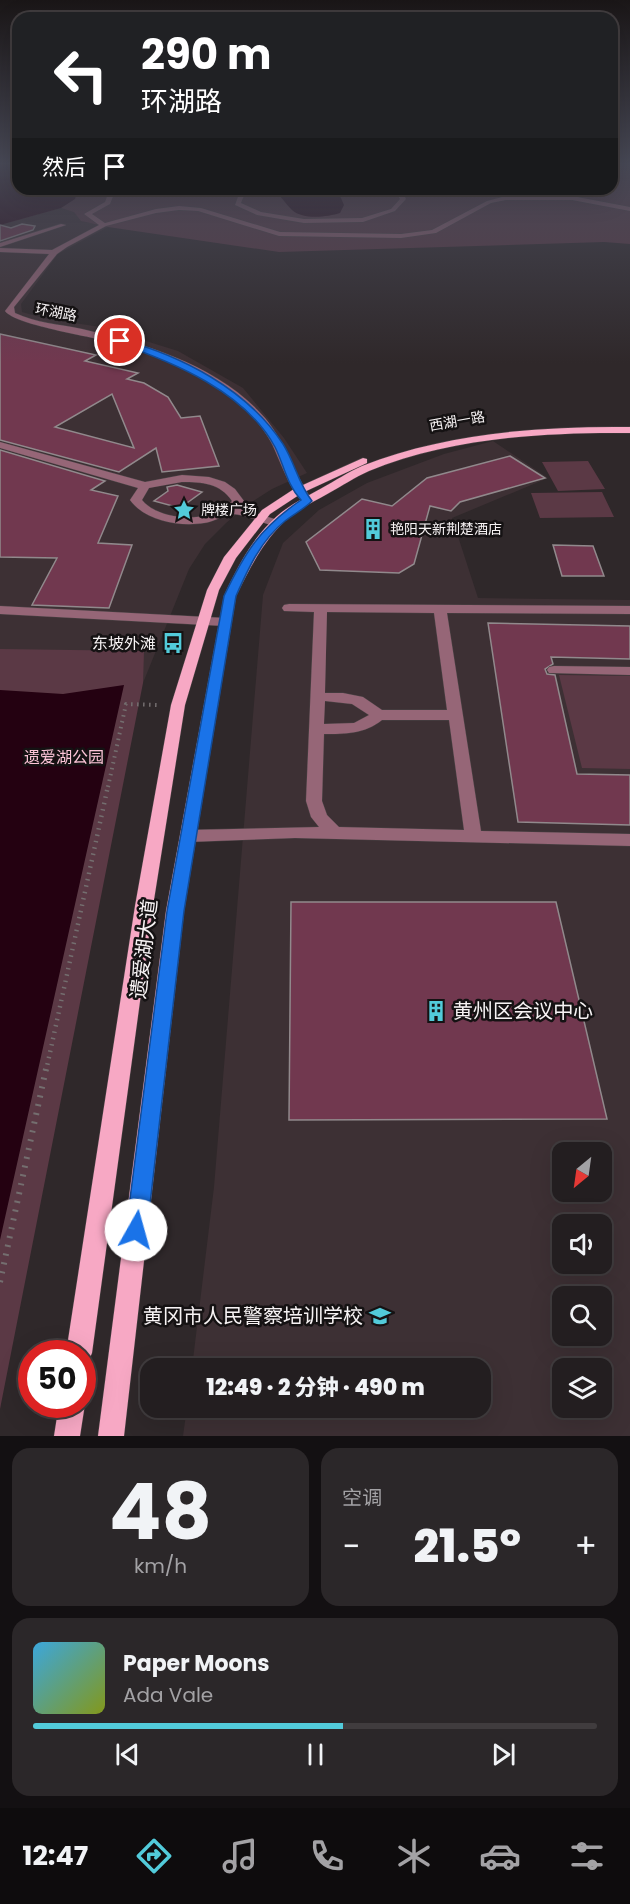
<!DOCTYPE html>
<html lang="zh">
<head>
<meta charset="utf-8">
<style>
	body { margin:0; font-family:Poppins,"Noto Sans SC",sans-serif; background:#2b2729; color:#f1f3f6; height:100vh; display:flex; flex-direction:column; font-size:22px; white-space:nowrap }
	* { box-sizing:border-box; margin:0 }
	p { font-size:20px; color:#a3a2a5 }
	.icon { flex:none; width:33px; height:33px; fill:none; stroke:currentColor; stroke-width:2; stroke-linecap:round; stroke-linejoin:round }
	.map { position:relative; height:1436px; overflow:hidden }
	.details { display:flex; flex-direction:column; gap:12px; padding:12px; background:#131012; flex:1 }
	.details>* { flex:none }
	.guide { position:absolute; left:12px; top:12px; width:606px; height:183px; border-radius:18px; box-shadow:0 6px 24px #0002,0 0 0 2px #403c3e; background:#202124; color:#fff; overflow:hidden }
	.needle { width:39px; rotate:209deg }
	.controls { position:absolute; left:552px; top:1142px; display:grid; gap:12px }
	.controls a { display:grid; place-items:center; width:60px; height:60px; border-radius:12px; background:#231e20; box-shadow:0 6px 24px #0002,0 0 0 2px #403c3e; font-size:30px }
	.speed { position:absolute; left:18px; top:1340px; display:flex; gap:12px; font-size:30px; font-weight:700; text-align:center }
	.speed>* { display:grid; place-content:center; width:78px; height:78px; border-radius:50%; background:#231e20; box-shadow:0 6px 24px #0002,0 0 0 2px #403c3e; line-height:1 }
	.speed .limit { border:9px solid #d22; background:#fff; color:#111 }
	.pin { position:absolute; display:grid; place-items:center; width:51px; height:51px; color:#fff; margin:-26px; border:3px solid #fff; border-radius:50%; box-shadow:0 2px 6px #0007 }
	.me { position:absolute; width:66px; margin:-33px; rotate:7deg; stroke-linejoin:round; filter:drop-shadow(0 0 4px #0008) }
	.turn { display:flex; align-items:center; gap:21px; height:126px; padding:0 30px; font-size:27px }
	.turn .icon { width:78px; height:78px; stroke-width:2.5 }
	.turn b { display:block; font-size:42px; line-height:51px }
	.then { display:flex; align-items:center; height:57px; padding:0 30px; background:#0003; gap:12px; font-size:22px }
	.big { font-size:45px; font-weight:800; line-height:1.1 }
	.details .tile { flex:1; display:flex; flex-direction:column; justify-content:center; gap:9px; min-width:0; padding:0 21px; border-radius:18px; background:#2b2729 }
	.details .dial { align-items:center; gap:0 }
	.dial b { font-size:78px; line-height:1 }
	.song { display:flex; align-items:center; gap:18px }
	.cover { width:72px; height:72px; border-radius:9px; background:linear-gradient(135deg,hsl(200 70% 55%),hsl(70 70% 35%)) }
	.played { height:6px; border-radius:3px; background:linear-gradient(90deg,#52cbda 55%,#403c3e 55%) }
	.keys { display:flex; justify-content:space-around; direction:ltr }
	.heat { display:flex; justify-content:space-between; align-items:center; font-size:33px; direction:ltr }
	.details .tiles { flex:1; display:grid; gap:12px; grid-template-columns:1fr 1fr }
	.tile:last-child { grid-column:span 2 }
	.trip { position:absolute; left:140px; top:1358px; width:351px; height:60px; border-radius:18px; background:#231e20; box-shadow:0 6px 24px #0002,0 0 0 2px #403c3e; font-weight:800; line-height:60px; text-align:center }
	.dock { display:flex; height:96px; justify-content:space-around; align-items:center; background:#0e0c0d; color:#a3a2a5 }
	.dock .icon { width:42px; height:42px }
	.dock .on { color:#52cbda }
	.dock b { font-size:27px; color:#f1f3f6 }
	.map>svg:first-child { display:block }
	.built { fill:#3d3034; fill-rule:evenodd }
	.green { fill:#5b3945 }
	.water { fill:#240111 }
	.building { fill:#71384f; stroke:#91898c; stroke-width:1.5; fill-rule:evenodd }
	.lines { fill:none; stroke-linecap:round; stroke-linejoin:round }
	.minor-casing { stroke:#4b4446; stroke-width:1 }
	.major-casing { stroke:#4b4446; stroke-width:1 }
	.path-far2 { stroke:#746e6f; stroke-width:4; stroke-dasharray:1.5 4.5; stroke-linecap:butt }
	.path-far1 { stroke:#746e6f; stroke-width:4.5; stroke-dasharray:1.5 5; stroke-linecap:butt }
	.path { stroke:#746e6f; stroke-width:6; stroke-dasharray:2 7; stroke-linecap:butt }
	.minor { fill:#966677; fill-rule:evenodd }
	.major { fill:#f7a8c4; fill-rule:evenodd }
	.route { fill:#1a73e8; stroke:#114b97; stroke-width:1.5 }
	.labels { text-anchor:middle; stroke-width:5; stroke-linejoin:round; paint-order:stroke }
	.far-street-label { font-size:14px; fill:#f7f3f4; stroke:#151213 }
	.far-poi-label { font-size:14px; fill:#f7f3f4; stroke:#151213; text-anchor:start }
	.poi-label { font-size:16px; fill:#f7f3f4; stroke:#151213; text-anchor:end }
	.park-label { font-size:16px; fill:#fcc4d7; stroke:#151213 }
	.near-street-label { font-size:20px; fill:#f7f3f4; stroke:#151213 }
	.near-poi-label { font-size:20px; fill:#f7f3f4; stroke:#151213; text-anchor:start }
</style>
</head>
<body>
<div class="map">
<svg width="630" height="1436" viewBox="0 0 630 1436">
	<rect width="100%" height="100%" fill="#2f282a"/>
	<!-- built -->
	<path class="built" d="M61,208L74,211L82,221L108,227L58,254L21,304L22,312L47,319L101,327L178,351L243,388L284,438L307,473L272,489L250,503L226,523L205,544L189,569L143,683L63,694L0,690V225Z
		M493,441L548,478L452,518L478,598L630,600V1436H183L187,1407H480V1368H192L214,1187L263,595L283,543L319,510L367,483L444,454ZM562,1152H602V1191H562ZM562,1224H602V1263H562ZM562,1296H602V1335H562ZM562,1368H602V1407H562Z"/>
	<!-- green -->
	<path class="green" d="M0,162H18V189H612V162H630V244L604,242L279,252L108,227L81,221L74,212L61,208L0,225Z
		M588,461L605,489L558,491L542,462Z
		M602,492L614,517L540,518L531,493Z
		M0,649L144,651L143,683L0,1409Z
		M559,675L630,676V769L582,768Z"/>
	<!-- water -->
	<path class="water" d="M0,162H18L16,166L18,189H75L78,190L75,199L61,208L0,225Z
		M271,189H337L344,205L340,213C327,217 303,220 292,210C284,202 281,195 271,189Z
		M124,685L0,1240V690L63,694Z"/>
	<!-- building -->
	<path class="building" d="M22,224L35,226L33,230L0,241V225L11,228Z
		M0,334L96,355L85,361L138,373L127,379L144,383L168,397L181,418L200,416L219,466L162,472L156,448L119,472L0,440ZM112,394L134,448L55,427Z
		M0,450L105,481L91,490L118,496L98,543L132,545L109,608L32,605L57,558L0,557Z
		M510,456L545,478L460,502L451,511L430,506L414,564L399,573L320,570L306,542L362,499L392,506L427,478Z
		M177,485L202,492L180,508L154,501L168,491L167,487Z
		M553,545L593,546L604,576H562Z
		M488,623L630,626V659L551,657L553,664L545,669L547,674L555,675L577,774L630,775V825L518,822Z
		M291,902H556L607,1119L289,1120Z"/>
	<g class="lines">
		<defs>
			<path id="minor" d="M110,189H116L110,204L92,214L105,223L156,209L179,206L201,208L280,232L401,234L432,230L487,201L506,196H572L630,207V211L572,200H506L491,203L436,233L401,238L279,236L198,211L179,210L156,213L106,226L67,247L57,254L14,307L15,313C36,323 59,324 82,329C146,344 220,366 265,418C286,443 294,475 313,501L307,504C293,500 279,457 271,442C254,411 224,391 193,374C171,361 146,352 122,345C98,337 16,326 5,311L49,254L0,252V248L52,250L99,225L84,214L105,202Z
				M233,189H240L245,193L241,203L261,212L304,219L362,218L391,209L400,199L395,189H401L406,199L395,211L363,222L304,223L257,215L235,205L239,194Z
				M61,224L66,225L0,247V243Z
				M0,442L145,482L182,475L209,477L225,482L235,489L244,501L238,508L281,521L283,523L277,527C266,524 241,513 231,514C222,516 213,522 204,523C180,527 145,521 130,500L138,488L0,448ZM182,482C202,482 220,483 232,501C214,524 160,522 142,500L149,488Z
				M289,604L630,606V614L447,613L481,831L630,834V846L295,838L188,842L182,840L180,836L182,832L188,830L319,827L311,817L306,801L314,612L284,611L282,608L284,605ZM327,612L434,613L447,710H382L363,697L343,693H325ZM325,701L352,704L369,715L354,723L324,724ZM382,720H449L464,830L339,827L327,815L322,801L324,734C345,734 365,734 382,720Z
				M0,606L225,618L232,622L225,626L0,614Z
				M554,666L630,667V675L549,673L547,670L549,667Z"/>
			<path id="major" d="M630,427V433C544,432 450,438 369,471C355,477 342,486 329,493C313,502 296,510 283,523C262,543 249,570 236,596L184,911L124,1436H98L166,911L224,596C237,568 252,538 276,517C289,505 306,497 322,488C335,481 348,472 362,466C445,433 541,426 630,427Z
				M363,458L367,459V463L302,493L270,514L236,558L219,590L185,705L153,906L92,1353L88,1362L82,1364V1353H66L135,906L171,705L207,590L224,557L262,510L294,489Z
				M82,1398L85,1404L80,1436H54L59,1404H82Z"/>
		</defs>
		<!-- minor casing -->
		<use href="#minor" class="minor-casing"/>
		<!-- major casing -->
		<use href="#major" class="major-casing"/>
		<!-- path-far2 -->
		<path class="path-far2" d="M108,787L126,704L159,705"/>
		<!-- path-far1 -->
		<path class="path-far1" d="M46,1071L108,786"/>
		<!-- path -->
		<path class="path" d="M0,1282L46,1069"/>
		<!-- minor -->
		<use href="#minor" class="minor"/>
		<!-- major -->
		<use href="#major" class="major"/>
	</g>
	<!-- sky -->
	<linearGradient id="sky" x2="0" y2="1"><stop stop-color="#1a1617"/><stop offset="0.45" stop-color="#474855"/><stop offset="1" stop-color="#474855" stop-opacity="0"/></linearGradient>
	<rect width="630" height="363" fill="url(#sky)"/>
	<!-- route -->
	<path class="route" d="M120,339C182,356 247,389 283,444C295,463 298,483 312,501C304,509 294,514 285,521C261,540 248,569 236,596L184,911L147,1230L144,1238L136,1241L129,1238L126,1230L167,911L224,596C245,552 260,528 301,500C287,485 284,465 275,447C245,392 174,362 117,343L116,341Z"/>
	<!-- icons -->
	<defs>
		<symbol id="sight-bare" viewBox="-9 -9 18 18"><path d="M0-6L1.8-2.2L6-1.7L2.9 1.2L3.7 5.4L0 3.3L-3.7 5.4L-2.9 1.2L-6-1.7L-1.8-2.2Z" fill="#52cbda" stroke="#151213" stroke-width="2.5" paint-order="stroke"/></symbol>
		<symbol id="building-bare" viewBox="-9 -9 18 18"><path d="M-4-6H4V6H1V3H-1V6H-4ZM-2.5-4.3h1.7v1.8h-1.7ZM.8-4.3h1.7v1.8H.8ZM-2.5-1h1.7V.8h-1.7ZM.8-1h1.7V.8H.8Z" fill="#52cbda" stroke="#151213" stroke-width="2.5" paint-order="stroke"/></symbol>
		<symbol id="bus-bare" viewBox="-9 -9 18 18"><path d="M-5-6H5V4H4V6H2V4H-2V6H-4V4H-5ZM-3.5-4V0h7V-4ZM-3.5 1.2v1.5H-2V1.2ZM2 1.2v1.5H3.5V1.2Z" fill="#52cbda" stroke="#151213" stroke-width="2.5" paint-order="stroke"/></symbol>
		<symbol id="school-bare" viewBox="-9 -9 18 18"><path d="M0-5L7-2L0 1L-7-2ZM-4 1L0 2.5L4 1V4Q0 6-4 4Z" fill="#52cbda" stroke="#151213" stroke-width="2.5" paint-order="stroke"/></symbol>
	</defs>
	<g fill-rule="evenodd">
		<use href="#sight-bare" x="169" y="495" width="30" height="30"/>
		<use href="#building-bare" x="358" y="514" width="30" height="30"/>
		<use href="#bus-bare" x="158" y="628" width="30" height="30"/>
		<use href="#building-bare" x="421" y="996" width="30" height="30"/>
		<use href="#school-bare" x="365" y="1301" width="30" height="30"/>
	</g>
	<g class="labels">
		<!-- far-street labels -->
		<g class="far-street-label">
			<text transform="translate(56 312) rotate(11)" y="5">环湖路</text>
			<text transform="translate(457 421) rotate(-10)" y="5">西湖一路</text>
		</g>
		<!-- far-poi labels -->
		<g class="far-poi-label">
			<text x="201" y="515">牌楼广场</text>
			<text x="390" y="534">艳阳天新荆楚酒店</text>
		</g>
		<!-- poi labels -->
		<g class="poi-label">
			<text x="156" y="649">东坡外滩</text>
		</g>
		<!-- park labels -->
		<g class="park-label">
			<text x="64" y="763">遗爱湖公园</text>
		</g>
		<!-- near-street labels -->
		<g class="near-street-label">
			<text transform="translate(144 949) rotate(-83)" y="7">遗爱湖大道</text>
		</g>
		<!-- near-poi labels -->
		<g class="near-poi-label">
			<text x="453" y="1018">黄州区会议中心</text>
			<text x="363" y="1323" text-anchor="end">黄冈市人民警察培训学校</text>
		</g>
	</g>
</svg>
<div class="controls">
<a><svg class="needle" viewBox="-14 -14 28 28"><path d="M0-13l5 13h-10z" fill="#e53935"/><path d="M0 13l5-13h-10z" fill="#a3a2a5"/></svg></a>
<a><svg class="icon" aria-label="sound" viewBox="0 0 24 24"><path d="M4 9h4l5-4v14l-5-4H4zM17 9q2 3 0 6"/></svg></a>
<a><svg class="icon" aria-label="search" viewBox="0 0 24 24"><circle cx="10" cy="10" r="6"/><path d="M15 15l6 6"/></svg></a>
<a><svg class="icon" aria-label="layers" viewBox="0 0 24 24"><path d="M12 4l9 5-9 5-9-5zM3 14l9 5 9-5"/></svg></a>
</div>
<div class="speed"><div class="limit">50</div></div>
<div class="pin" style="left:120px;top:341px;background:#d93025"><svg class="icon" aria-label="arrive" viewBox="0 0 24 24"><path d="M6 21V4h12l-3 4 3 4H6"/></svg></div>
<svg class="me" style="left:136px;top:1230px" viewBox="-20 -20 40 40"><circle r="19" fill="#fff"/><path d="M0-13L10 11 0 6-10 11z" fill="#1a73e8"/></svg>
<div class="trip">12:49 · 2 分钟 · 490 m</div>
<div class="guide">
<div class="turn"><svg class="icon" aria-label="left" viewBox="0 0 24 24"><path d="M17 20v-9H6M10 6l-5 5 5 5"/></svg><div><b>290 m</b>环湖路</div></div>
<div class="then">然后<svg class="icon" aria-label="arrive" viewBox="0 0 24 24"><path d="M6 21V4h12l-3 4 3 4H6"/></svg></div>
</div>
</div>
<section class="details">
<div class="tiles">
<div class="tile dial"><b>48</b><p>km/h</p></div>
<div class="tile"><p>空调</p>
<div class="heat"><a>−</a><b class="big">21.5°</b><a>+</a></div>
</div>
<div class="tile">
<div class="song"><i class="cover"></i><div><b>Paper Moons</b><p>Ada Vale</p></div></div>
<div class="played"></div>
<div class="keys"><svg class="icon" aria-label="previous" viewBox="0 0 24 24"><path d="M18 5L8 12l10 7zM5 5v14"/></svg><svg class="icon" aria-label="pause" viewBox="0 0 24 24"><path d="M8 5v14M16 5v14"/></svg><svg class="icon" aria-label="next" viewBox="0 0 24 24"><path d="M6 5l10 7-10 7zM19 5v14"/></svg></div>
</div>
</div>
</section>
<nav class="dock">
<b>12:47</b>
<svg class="icon on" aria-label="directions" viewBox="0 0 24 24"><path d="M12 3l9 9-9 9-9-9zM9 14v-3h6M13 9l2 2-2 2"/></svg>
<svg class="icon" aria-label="music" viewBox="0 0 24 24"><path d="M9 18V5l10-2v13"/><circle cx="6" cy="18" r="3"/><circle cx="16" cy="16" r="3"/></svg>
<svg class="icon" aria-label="phone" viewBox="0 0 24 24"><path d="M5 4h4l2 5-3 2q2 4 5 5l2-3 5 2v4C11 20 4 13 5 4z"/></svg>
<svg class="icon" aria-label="climate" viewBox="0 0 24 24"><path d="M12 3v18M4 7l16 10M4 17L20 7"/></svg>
<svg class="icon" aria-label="car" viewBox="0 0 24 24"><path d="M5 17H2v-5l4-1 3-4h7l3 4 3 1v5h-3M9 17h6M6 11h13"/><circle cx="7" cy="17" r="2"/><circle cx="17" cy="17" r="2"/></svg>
<svg class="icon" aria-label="filters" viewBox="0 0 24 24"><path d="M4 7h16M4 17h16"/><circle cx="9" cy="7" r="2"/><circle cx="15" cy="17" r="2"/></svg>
</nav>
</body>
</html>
